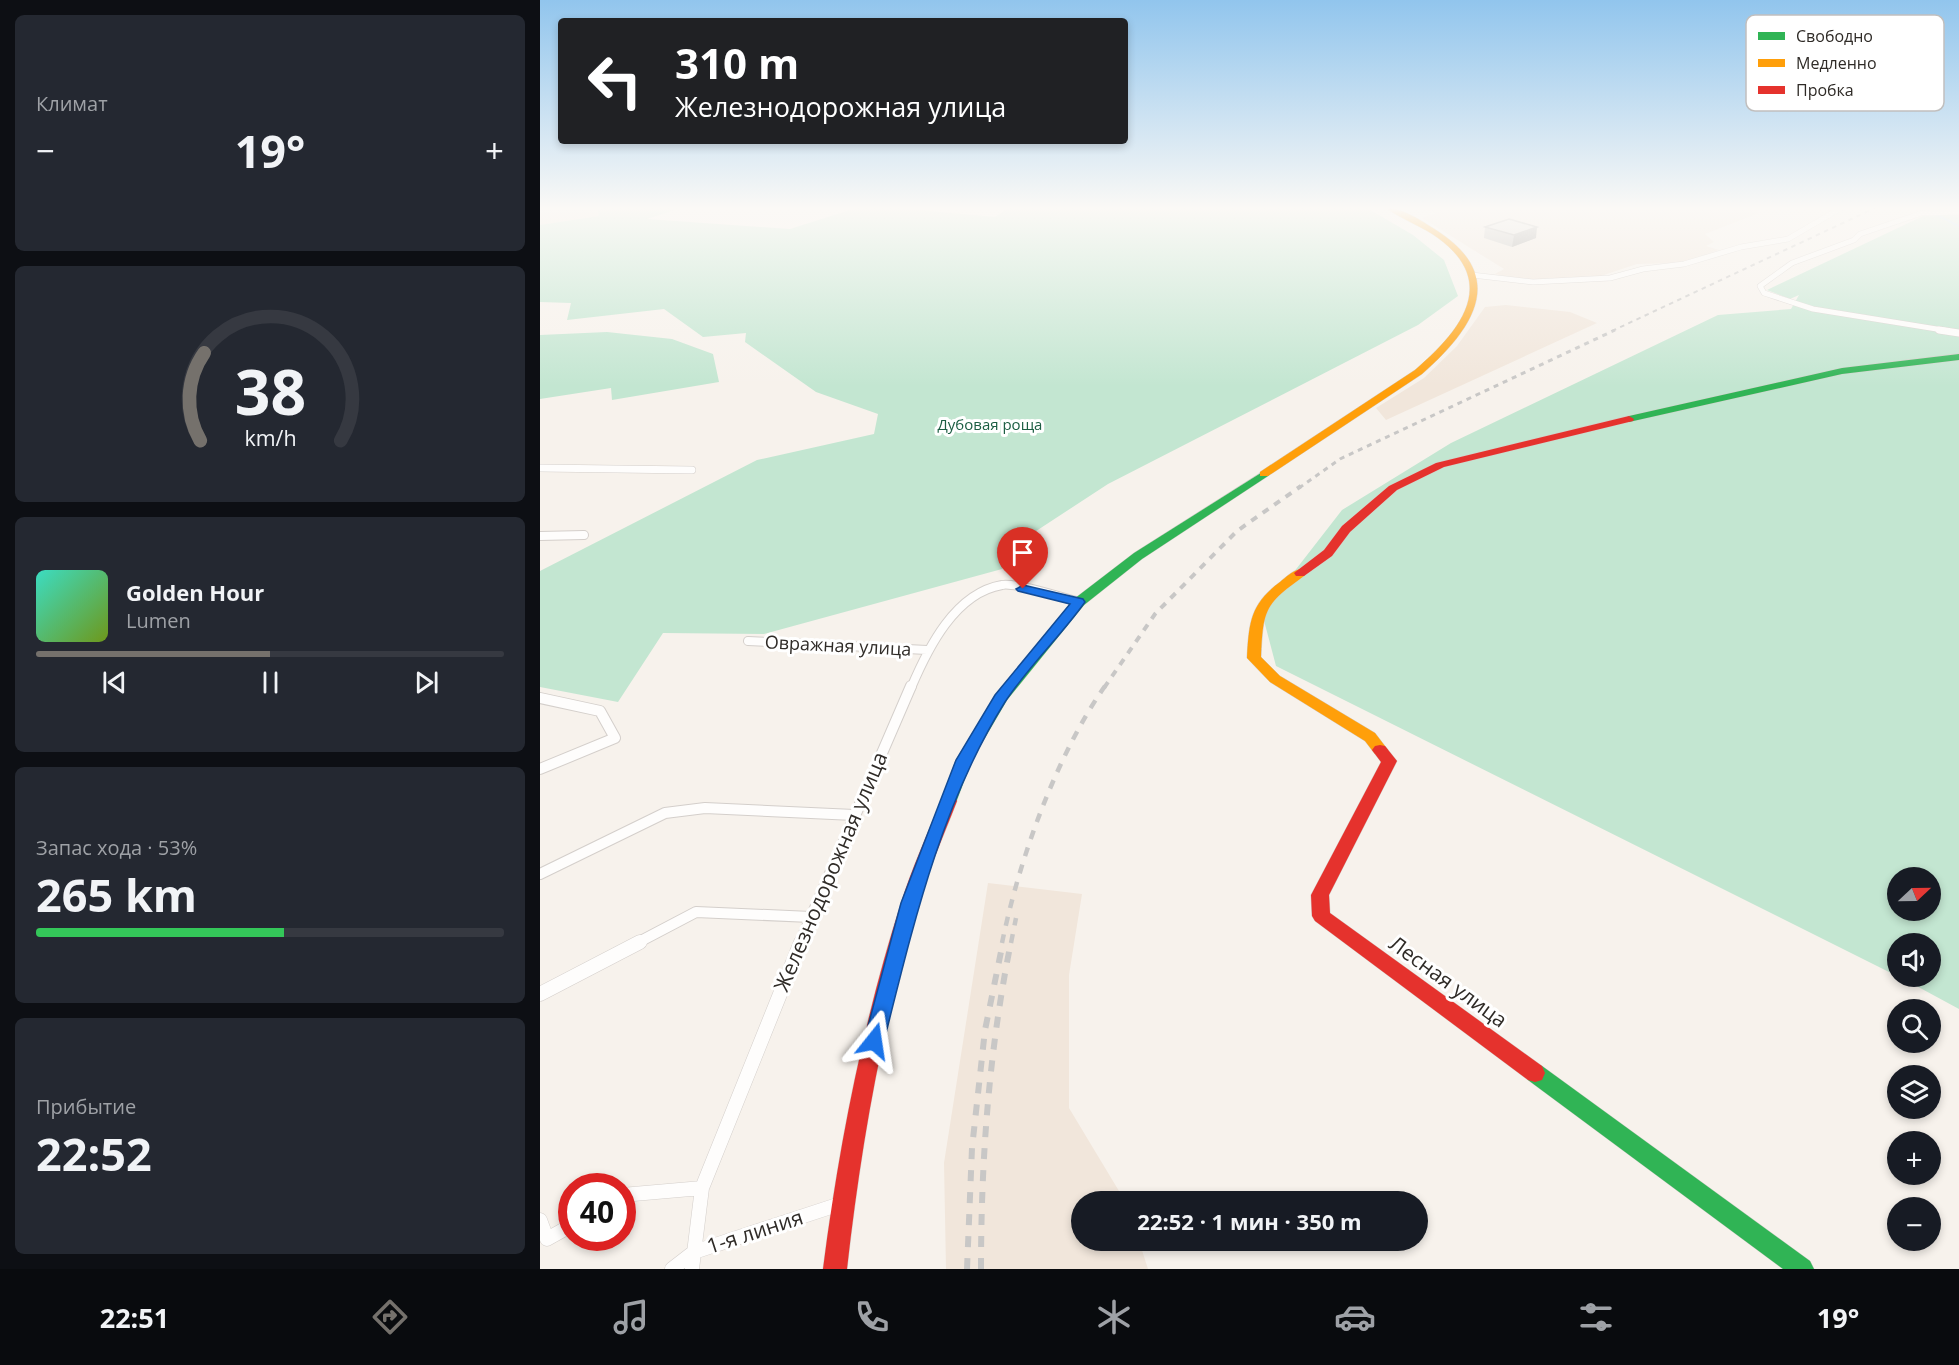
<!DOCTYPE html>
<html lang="ru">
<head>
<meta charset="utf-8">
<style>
	body { margin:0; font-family:"Open Sans",sans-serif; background:#242831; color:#f1f3f6; height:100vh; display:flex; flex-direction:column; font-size:22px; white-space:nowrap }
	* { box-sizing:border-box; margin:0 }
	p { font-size:20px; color:#9ea1a6 }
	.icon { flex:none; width:33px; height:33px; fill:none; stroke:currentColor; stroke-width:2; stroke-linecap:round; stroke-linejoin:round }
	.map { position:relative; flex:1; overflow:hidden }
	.sheet { display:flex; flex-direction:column; gap:15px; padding:15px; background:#0d0f14; width:540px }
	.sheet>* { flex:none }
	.top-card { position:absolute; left:18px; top:18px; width:570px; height:126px; border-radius:6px; box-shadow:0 3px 9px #0003; background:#202124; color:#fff; overflow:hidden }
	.needle { width:39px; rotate:68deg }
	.controls { position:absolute; left:1347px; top:867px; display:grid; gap:12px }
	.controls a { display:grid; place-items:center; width:54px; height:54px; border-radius:50%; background:#171b24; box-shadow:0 3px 9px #0003; font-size:30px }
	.speed { position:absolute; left:18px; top:1173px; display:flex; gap:12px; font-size:30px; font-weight:700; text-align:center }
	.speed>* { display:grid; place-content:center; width:78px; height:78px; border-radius:50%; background:#171b24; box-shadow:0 3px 9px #0003; line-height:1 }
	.speed .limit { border:9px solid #d22; background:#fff; color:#111 }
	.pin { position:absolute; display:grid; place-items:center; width:51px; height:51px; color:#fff; margin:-62px -26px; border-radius:50% 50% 50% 0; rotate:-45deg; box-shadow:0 0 6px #0007 }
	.pin .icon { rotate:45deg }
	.me { position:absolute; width:66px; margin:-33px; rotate:15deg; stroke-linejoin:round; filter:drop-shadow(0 0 4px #0008) }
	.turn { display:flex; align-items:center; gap:21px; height:126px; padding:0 18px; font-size:27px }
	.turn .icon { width:78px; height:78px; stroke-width:2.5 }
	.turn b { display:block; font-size:42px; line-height:51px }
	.big { font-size:45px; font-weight:700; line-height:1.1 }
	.sheet .card { flex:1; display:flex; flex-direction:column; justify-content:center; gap:9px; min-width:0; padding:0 21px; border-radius:9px; background:#242831 }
	.sheet .dial { align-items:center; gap:0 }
	.dial svg { height:156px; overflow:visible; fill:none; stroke:#363941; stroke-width:7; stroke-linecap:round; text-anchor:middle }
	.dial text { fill:#f1f3f6; stroke:none }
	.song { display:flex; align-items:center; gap:18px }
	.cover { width:72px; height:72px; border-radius:9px; background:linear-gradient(135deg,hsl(170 70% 55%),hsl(80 70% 35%)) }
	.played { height:6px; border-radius:3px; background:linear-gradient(90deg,#75716c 50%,#363941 50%) }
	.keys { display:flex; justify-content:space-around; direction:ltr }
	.heat { display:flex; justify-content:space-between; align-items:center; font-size:33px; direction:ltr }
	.charge { height:9px; border-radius:4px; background:linear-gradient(90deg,#34c759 53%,#363941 0) }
	.trip { position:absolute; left:531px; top:1191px; width:357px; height:60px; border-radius:30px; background:#171b24; box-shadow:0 3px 9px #0003; font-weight:700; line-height:60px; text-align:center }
	.dock { display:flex; height:96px; justify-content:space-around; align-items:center; background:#090b0e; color:#9ea1a6 }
	.dock .icon { width:42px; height:42px }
	.dock .selected { color:#75716c }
	.dock b { font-size:27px; color:#f1f3f6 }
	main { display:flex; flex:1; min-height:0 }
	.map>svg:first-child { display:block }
	.built { fill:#f1e6db }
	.green { fill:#c3e6d1; fill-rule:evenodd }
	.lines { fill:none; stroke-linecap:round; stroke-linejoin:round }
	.stream { stroke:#b0def5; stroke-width:2 }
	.street-far4-casing { stroke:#d4cfcb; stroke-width:6 }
	.street-far3-casing { stroke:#d4cfcb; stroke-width:8 }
	.street-far2-casing { stroke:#d4cfcb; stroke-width:10 }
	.street-far1-casing { stroke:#d4cfcb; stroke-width:12 }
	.street-casing { stroke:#d4cfcb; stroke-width:15 }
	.fast-casing { stroke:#d4cfcb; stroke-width:1 }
	.slow-casing { stroke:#d4cfcb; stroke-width:1 }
	.jam-casing { stroke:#d4cfcb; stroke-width:1 }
	.street-far4 { stroke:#fefdfc; stroke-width:5 }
	.street-far3 { stroke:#fefdfc; stroke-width:7 }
	.street-far2 { stroke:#fefdfc; stroke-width:8 }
	.street-far1 { stroke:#fefdfc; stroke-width:10 }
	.street { stroke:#fefdfc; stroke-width:14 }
	.fast { fill:#30b455; fill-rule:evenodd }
	.slow { fill:#ff9f0a; fill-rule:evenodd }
	.jam { fill:#e5322d; fill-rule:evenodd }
	.rail-far4 { stroke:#c8c7c6; stroke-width:2; stroke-dasharray:4.5 4.5; stroke-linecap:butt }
	.rail-far3 { stroke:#c8c7c6; stroke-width:3; stroke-dasharray:5 5; stroke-linecap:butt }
	.rail-far2 { stroke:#c8c7c6; stroke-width:4; stroke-dasharray:7 7; stroke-linecap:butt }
	.rail-far1 { stroke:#c8c7c6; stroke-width:4.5; stroke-dasharray:9 9; stroke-linecap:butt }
	.rail { stroke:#c8c7c6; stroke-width:6; stroke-dasharray:11 11; stroke-linecap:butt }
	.wall { fill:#bfbcb8 }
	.shaded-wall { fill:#9b9996 }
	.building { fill:#dedbd6; stroke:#9b9996; stroke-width:1.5 }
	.route { fill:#1a73e8; stroke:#114b97; stroke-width:1.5 }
	.labels { text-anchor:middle; stroke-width:6; stroke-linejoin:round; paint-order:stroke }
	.far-park-label { font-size:15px; fill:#1c5e43; stroke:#fff }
	.street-label { font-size:18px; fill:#2f2b27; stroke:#fff }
	.near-street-label { font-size:21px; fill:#2f2b27; stroke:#fff }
	.key { fill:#fff; stroke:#c1bfbe; stroke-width:1.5 }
	.key-label { font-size:16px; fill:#2f2b27 }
</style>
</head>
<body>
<main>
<section class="sheet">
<div class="card"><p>Климат</p>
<div class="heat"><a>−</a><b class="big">19°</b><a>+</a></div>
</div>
<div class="card dial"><svg viewBox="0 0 100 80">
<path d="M14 69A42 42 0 1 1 86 69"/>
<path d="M14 69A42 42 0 0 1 16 24" stroke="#75716c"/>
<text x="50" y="56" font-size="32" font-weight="700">38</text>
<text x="50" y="72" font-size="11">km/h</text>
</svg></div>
<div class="card">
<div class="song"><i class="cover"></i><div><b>Golden Hour</b><p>Lumen</p></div></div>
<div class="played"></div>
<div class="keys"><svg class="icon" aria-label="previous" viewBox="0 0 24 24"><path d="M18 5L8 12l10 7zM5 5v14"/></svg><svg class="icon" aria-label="pause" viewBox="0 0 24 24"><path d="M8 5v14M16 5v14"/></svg><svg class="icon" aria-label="next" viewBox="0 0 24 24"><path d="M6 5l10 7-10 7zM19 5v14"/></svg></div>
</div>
<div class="card"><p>Запас хода · 53%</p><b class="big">265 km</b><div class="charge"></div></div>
<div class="card"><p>Прибытие</p><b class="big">22:52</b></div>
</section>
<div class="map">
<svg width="1419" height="1269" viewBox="0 0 1419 1269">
	<rect width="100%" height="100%" fill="#f7f2ec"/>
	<!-- built -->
	<path class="built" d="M0,208H57L60,216L0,225Z
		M881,208H1217L1219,213L1165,234L1174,242L1166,246L1179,250L1141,263L1097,264L1061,276L984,280L955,274L964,269L882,218L896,213Z
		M966,305L1030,312L1057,323L846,420L836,408L884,378L917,346L945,307Z
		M448,883L542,894L529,975V1108L585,1201L542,1202V1240L599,1241L608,1269H406L404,1163Z"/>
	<!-- green -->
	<path class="green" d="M57,208H141L107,219L250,229L316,208H359L455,217L468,208H827L873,235L904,260L918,296L878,325L568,484L490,535L462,569L224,634L123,633L78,702L0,687V571L217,460L334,434L338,414L276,392L205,342L206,333L163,337L124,309L27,320L31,303L0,302V225L59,216Z
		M1400,208H1419V1009L1358,976H1390V944H1358L1357,976L736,666L722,613L802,510L911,443L1178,315L1251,309L1259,295L1250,299L1227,290ZM1358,878H1390V910H1358Z
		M67,332L132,339L173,354L179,382L72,400L71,388L0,399V335Z"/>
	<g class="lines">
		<!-- stream -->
		<path class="stream" d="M1397,208L1395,214L1419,226"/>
		<defs>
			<path id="street-far4" d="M932,275L993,282L1070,278L1103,269L1144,264L1201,247L1248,239L1301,208
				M1409,331L1273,309L1224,293L1220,286L1252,263L1314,240L1320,234L1382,213L1419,212"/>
			<path id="street-far3" d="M1399,330L1419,333
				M0,468L152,470"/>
			<path id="street-far2" d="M0,536L44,535
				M208,641L387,650
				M371,688C388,648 415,593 462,585C474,582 524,598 539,602"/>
			<path id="street-far1" d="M0,698L60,711L75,738L0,769
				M0,874L125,813L165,808L314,815
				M97,943L156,912L271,917
				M260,943L371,686"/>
			<path id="street" d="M0,994L100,942
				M82,1195L162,1188
				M0,1220L7,1239L32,1225
				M132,1269L154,1252L300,1204
				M152,1269L162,1188L261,942"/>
			<path id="fast" d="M1419,354V360L1302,374L1089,422L1084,419L1089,416L1302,368Z
				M724,471L730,474L728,476L602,559L544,605L467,700L432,760L415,805L409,807L403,805L401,801L416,760L456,695L534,599L594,553Z
				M995,1064L1002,1066L1270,1261L1274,1269H1243L988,1080L985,1073L988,1066Z"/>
			<path id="slow" d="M846,208C863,208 882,221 896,230C970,277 932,330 882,374L728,476H720V472L875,370C918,333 961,284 898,238C882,226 862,220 846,208Z
				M760,569L766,573L764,576C725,604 723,609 721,657L740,676L835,733L848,750L845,754H835L825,741L730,682L707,658C709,623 710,604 740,582C746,577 752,571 760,569Z"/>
			<path id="jam" d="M1089,416L1094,419L1093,421L904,467L857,490L810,532L792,556L764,576H756L754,573L784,550L802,526L849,486L896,463Z
				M840,745L845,746L857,761L789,895L790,913L1002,1066L1005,1073L1002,1080L995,1082L988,1080L775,921L772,916L771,895L841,762L832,750L835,746Z
				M409,795L415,797L417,801C404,835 389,868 379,903C342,1023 321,1145 307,1269H283C299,1145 323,1022 361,903C372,868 387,835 401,801L403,797Z"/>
		</defs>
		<!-- street-far4 casing -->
		<use href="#street-far4" class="street-far4-casing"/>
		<!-- street-far3 casing -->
		<use href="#street-far3" class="street-far3-casing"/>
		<!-- street-far2 casing -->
		<use href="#street-far2" class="street-far2-casing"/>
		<!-- street-far1 casing -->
		<use href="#street-far1" class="street-far1-casing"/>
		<!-- street casing -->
		<use href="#street" class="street-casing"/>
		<!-- fast casing -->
		<use href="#fast" class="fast-casing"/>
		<!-- slow casing -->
		<use href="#slow" class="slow-casing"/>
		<!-- jam casing -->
		<use href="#jam" class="jam-casing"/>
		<!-- street-far4 -->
		<use href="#street-far4" class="street-far4"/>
		<!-- street-far3 -->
		<use href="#street-far3" class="street-far3"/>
		<!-- street-far2 -->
		<use href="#street-far2" class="street-far2"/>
		<!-- street-far1 -->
		<use href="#street-far1" class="street-far1"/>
		<!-- street -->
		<use href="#street" class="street"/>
		<!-- fast -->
		<use href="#fast" class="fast"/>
		<!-- slow -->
		<use href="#slow" class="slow"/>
		<!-- jam -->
		<use href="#jam" class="jam"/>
		<!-- rail-far4 -->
		<path class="rail-far4" d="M1072,331L1335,208"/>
		<!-- rail-far3 -->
		<path class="rail-far3" d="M759,488L800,459L1075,330"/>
		<!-- rail-far2 -->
		<path class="rail-far2" d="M564,688L615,614L697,531L761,486"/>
		<!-- rail-far1 -->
		<path class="rail-far1" d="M462,943C479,860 516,756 565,686
			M471,943L476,918"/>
		<!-- rail -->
		<path class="rail" d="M427,1269L432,1148L445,1030L463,942
			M441,1269C441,1159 449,1050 471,942"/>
	</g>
	<!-- wall -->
	<path class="wall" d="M945,227L996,238L972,247L944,238Z"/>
	<!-- shaded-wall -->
	<path class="shaded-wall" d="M997,227L996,238L972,247L974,235Z"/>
	<!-- building -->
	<path class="building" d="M969,219L997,227L974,235L945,227Z"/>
	<!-- sky -->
	<linearGradient id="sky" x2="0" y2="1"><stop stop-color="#91c5ed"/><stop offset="0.54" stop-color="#fbf9f6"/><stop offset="1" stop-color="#fbf9f6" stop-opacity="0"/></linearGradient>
	<rect width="1419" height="386" fill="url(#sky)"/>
	<!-- route -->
	<path class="route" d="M483,585L543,599L545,602C520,637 488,667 465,702C401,804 373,926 344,1041L341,1047L334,1050L327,1047L324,1041L361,903L416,760L455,695L530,604L478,591L476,589Z"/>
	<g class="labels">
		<!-- far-park labels -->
		<g class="far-park-label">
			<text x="450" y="430">Дубовая роща</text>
		</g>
		<!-- street labels -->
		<g class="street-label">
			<text transform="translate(298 646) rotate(3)" y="6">Овражная улица</text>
		</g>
		<!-- near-street labels -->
		<g class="near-street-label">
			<text transform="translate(291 872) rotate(-67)" y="7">Железнодорожная улица</text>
			<text transform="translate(908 982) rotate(36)" y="7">Лесная улица</text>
			<text transform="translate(215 1232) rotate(-18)" y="7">1-я линия</text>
		</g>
	</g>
	<!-- legend -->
	<rect x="1206" y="15" width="198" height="96" rx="9" class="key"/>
	<rect x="1218" y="32" width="27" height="8" fill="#30b455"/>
	<rect x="1218" y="59" width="27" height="8" fill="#ff9f0a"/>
	<rect x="1218" y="86" width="27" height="8" fill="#e5322d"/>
	<g class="key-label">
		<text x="1256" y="42">Свободно</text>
		<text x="1256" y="69">Медленно</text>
		<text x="1256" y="96">Пробка</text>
	</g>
</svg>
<div class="controls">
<a><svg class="needle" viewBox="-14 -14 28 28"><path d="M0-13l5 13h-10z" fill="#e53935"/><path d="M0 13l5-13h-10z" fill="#9ea1a6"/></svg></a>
<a><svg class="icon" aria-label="sound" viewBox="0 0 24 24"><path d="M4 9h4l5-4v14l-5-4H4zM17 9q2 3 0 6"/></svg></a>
<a><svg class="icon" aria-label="search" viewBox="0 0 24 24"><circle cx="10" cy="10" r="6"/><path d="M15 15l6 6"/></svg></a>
<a><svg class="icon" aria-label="layers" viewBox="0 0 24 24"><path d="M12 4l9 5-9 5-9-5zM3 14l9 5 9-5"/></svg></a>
<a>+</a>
<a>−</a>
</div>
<div class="speed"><div class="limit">40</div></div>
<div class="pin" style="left:483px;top:589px;background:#d93025"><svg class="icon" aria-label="arrive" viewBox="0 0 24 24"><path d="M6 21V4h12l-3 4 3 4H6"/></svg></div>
<svg class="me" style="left:334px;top:1041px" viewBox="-20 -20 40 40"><path d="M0-17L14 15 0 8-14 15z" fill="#1a73e8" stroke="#fff" stroke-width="4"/></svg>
<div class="trip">22:52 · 1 мин · 350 m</div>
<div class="top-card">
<div class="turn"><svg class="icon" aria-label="left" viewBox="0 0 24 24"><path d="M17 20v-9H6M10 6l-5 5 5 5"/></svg><div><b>310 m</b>Железнодорожная улица</div></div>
</div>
</div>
</main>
<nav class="dock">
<b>22:51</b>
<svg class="icon selected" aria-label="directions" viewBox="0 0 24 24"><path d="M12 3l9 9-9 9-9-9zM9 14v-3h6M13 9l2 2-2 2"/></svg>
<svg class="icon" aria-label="music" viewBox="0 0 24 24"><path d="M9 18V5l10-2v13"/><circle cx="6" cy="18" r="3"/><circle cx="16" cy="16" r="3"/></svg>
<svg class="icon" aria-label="phone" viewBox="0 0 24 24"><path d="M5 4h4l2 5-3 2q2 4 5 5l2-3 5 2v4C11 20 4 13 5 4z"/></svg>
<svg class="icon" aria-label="climate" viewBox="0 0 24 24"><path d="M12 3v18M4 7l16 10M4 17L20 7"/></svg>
<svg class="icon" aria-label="car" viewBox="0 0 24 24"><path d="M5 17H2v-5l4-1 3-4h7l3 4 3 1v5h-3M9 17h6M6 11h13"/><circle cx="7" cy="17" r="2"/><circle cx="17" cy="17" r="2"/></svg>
<svg class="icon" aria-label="filters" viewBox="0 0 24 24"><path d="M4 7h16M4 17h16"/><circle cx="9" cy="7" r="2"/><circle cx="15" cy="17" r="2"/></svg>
<b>19°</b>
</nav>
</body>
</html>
